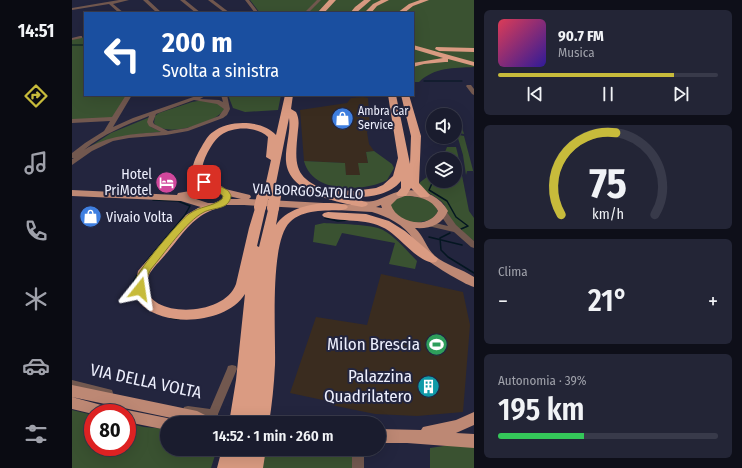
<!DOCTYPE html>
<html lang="it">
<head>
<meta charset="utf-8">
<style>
	body { margin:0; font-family:"Fira Sans Condensed",sans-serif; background:#232536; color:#f1f3f6; height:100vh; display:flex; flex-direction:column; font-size:15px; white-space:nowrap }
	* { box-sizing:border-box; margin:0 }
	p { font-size:13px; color:#9fa1aa }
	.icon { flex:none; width:22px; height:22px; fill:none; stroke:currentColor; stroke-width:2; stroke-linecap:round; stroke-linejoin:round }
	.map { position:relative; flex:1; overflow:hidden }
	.sheet { display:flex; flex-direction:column; gap:10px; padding:10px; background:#0e0f19; width:268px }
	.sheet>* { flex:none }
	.guide { position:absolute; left:12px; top:12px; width:330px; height:84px; border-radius:0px; box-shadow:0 4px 16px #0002,0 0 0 1px #383a4a; background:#1a4fa0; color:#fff; overflow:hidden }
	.fabs { position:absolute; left:354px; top:108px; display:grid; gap:8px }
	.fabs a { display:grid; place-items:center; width:36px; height:36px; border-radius:50%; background:#1a1c2e; box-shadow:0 4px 16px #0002,0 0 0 1px #383a4a; font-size:20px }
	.speed { position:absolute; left:12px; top:404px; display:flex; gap:8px; font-size:20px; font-weight:700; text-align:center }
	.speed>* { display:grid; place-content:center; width:52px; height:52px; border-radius:50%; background:#1a1c2e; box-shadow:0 4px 16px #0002,0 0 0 1px #383a4a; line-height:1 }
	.speed .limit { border:6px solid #d22; background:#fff; color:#111 }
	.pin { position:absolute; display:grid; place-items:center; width:34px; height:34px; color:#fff; margin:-17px; border-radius:8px; box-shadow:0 2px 6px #0006 }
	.me { position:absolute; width:44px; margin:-22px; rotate:15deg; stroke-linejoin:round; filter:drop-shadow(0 0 3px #0008) }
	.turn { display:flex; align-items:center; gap:14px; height:84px; padding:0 12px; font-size:18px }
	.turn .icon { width:52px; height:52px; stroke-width:2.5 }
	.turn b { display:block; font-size:28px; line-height:34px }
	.big { font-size:30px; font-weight:600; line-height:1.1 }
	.sheet .widget { flex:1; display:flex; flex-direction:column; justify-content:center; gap:6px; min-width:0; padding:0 14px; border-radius:6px; background:#232536 }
	.sheet .dial { align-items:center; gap:0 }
	.dial svg { height:104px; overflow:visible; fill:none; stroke:#383a4a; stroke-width:7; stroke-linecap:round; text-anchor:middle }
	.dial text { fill:#f1f3f6; stroke:none }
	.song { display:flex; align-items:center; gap:12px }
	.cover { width:48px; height:48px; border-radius:6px; background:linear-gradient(135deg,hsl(350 70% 55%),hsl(250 70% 35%)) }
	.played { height:4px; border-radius:2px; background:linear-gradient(90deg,#c7bb3b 80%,#383a4a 80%) }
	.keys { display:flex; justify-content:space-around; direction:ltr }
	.heat { display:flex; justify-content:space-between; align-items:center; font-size:22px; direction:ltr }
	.charge { height:6px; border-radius:3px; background:linear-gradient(90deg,#34c759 39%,#383a4a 0) }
	.trip { position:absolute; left:88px; top:416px; width:226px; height:40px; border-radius:20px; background:#1a1c2e; box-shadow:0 4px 16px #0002,0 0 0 1px #383a4a; font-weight:600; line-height:40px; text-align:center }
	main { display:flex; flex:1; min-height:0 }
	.menu { display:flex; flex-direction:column; width:72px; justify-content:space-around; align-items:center; background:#0a0b12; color:#9fa1aa }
	.menu .icon { width:28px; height:28px }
	.menu .selected { color:#c7bb3b }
	.menu b { font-size:18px; color:#f1f3f6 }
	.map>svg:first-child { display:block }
	.industrial { fill:#3a2c1f }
	.green { fill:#3a5231 }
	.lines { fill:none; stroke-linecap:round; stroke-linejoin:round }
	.stream-far2 { stroke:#041621; stroke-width:1 }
	.stream-far1 { stroke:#041621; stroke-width:1.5 }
	.stream { stroke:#041621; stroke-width:2 }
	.minor { fill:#72584f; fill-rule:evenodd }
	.major { fill:#bd8874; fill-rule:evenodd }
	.highway { fill:#da9b82; fill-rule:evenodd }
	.highway-bridge { stroke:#da9b82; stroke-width:12 }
	.route { fill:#c7bb3b; stroke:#817a26 }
	.labels { text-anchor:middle; stroke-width:4; stroke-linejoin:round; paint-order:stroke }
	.far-poi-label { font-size:12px; fill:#edeffd; stroke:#23253e; text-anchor:start }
	.poi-label { font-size:14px; fill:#edeffd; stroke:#23253e; text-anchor:end }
	.street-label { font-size:14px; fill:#edeffd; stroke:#23253e }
	.near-poi-label { font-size:17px; fill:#edeffd; stroke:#23253e; text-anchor:end }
	.near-street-label { font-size:17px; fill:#edeffd; stroke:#23253e }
</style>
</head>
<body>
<main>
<nav class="menu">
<b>14:51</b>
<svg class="icon selected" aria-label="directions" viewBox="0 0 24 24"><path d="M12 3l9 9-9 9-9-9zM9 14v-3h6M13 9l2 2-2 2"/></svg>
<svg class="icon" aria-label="music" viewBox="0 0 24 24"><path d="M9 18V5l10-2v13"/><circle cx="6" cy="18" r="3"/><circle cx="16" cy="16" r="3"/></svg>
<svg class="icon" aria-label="phone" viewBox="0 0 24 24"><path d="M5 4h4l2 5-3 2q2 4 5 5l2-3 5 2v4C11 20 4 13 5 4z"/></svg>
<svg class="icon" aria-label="climate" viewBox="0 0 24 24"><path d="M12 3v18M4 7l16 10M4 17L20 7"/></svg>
<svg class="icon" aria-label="car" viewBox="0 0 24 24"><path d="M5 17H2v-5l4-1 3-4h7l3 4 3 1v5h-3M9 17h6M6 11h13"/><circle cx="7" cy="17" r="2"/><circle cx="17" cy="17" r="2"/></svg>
<svg class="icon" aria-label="filters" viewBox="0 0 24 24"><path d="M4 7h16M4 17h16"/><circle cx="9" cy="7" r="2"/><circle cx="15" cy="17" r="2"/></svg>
</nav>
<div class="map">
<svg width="402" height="468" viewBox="0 0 402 468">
	<rect width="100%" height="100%" fill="#23253e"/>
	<!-- industrial -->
	<path class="industrial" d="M291,97L296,98L298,128L295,132L297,144L302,151L294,152L296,163L288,175H274L272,163L232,161L228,110L275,103L279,98Z
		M309,274L391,292L398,325L391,412L345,416L303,414L259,405L260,402L218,393L244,317L295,325Z"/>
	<!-- green -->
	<path class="green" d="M178,0H402V67C381,68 363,67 347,82H341V13H188Z
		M13,37V95H56L41,120L0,121V39Z
		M156,95H209L206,110L173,112L161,108Z
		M131,100L142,101L153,109C144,123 93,139 82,123L83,116L87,113L120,102Z
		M380,114L386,115L392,134L387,133V135L392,136L402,174L401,171H395L394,175L391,155L383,128V115Z
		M78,117L79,127L89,132C56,135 40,136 10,152L39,133Z
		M375,147H384L386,155L397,211L402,218V241C394,234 382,227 377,217C374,211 375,206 369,201C361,194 352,193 347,183L359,174L361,169V181H383V159H365L373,152Z
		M302,151L320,164L322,168L315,180C292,192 240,194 232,161L273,163L274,175H288L286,163H296L294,152Z
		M332,196C344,196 363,198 366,212L359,220L343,223L330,220L318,208C320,200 324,199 332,196Z
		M252,223C264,224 301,224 311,230C324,237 335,251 345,261L343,269L317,264L323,243L270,233L264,246L241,242L243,225Z
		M0,410L21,415V447H55V423L72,427L95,429V449H145L139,468H0Z
		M392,443L402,445V468H358V448Z
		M193,449L273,450L283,457L282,468H189Z"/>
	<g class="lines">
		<!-- stream-far2 -->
		<path class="stream-far2" d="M0,45H13
			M352,81H390"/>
		<!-- stream-far1 -->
		<path class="stream-far1" d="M361,181L357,190L375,201L384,217L396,226L389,229
			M253,218L266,221L276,220
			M378,233L368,238L369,250L376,257L402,273
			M357,237L390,245
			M72,264L113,215L118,206L106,201L81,200
			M64,295L61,282L66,274"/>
		<!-- stream -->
		<path class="stream" d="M99,318L107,319"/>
		<!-- minor -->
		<path class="minor" d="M47,0H57L41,4L52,13H47L37,4L0,10V8Z
			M71,0H76L90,13H85Z
			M108,0H113L129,13H124Z
			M136,0H141L158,13H153Z
			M173,0H177L187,13H183Z
			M245,0H249L236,13H232Z
			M8,36H10V38L0,40V38Z
			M395,85H399L402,89V95L400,94L394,86Z
			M54,95H60L41,127L61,118L127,95H135L128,99L147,100L151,102L149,95H155L158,109L155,115L151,118L116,131L94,135L57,138L41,141L20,151L0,165V159L2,158H0V153L13,143L32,131L38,121L0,123V119L40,117ZM122,100L145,104L152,109L147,116L115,128L96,131L82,124L81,122L84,114ZM77,116L75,122L77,126L89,132C62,134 36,135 12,150C31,134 54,125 77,116Z
			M368,211H374L384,225L402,241V248L399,247L382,232L356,226L355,224L359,222L376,226L367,213Z
			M160,365L164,366L165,369L146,414V423H134L135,418L112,413L111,410L112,407L116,406L138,409L155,369L156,366Z
			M0,380L40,390L41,393L40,396L36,397L0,388Z
			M280,449H292V468H280Z"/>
		<!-- major -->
		<path class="major" d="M135,186H141L178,195L179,197L177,199L289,205V202C295,201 300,202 305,200C311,198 316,195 322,193C342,186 366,192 376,211C370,225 358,229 343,228C352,236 354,248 363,256C374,265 390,269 402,277V287C391,284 354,261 347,253C344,249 343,243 341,239C333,225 314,216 300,212L172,205H154L144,209H135L109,201L0,196V190L105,195L106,193L124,190ZM137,192H141L169,199H152L142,203H136L118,197L130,195ZM333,196C346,196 360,199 366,211C357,230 325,223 319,205L325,199ZM309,205L310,208L304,207Z
			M0,385L125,411L141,419L144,423H123L0,397Z
			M0,397L44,409L46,413H21V414L0,409Z
			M55,410L95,418L100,420L102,423H95V430L55,422V413H49Z
			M402,412V425L384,433L402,434V448L335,443H307V429L349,430L351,427L384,420Z"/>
		<!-- highway -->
		<path class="highway" d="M257,0H264L252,13H245Z
			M292,0H299L284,13H278L283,7Z
			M309,0H317L305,6L299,13H292L301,4Z
			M348,0H357L341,6L332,13H325L337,4Z
			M341,45L402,62V66L376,59V62H373L352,64L341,67V63L371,58L341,49Z
			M364,47L402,48V52L367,51L363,49Z
			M213,95H221L219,109L224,112C227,118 227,123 226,130C222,169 222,179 262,193L267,190L282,191L304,188L311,185L321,176L326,158L316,95H324L338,164L339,136L329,95H337L349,136L347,183L358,195L356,197H348L339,188L334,196H326L324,194L329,188V181C317,196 294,198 276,197L294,202L296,204L294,206L290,207C265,202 216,193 214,161C213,147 219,132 217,118L201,198L197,199L191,196L199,160L194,157L196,137C185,126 161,126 149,135C141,140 125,167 132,176C136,182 144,184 151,187L152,189L151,191C144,193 137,189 131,186C113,176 122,160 130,146C133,141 136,135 141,132C157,119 191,120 204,135Z
			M139,204L143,205L145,207L143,209C121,217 113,231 98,249C93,256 81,267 77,275C59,318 151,321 164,284L177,228L184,205H192L194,207L185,246L187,247L197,206H205L207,208L204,225C215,206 253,199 274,205L276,207L274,209L270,210C253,211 231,209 218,222C197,242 204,335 203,365C202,385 200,404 197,423H157L164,380L173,294C155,323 96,328 71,306C66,302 64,295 62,290L66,271L114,215L126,208Z
			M256,212L294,214L317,221L333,231L366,259L364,262C350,266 329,239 317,231C297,217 274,223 252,217L250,215L252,213Z
			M150,449H194L191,468H145Z"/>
		<!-- highway-bridge -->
		<path class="highway-bridge" d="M188,207L191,195
			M201,208L203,196"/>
	</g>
	<!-- route -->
	<path class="route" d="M129,180C132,180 151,187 155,190C156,190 159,195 159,196C157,210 142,207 132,212C114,221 92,254 79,269L74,279L72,291H65C63,288 63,283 64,279C66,270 108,220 117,214C128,206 140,207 150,199L151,196C145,190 136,188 129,184Z"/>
	<!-- icons -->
	<defs>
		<symbol id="shop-disc" viewBox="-11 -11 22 22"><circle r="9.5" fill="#3f7fe0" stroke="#23253e"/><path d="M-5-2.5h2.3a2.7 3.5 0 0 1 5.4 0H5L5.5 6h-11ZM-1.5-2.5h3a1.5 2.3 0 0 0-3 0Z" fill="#fff"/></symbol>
		<symbol id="hotel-disc" viewBox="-11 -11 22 22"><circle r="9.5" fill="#d1479c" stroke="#23253e"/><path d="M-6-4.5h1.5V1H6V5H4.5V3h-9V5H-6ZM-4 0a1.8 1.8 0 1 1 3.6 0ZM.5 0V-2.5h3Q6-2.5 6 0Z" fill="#fff"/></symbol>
		<symbol id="stadium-disc" viewBox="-11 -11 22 22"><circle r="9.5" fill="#2e9e5b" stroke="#23253e"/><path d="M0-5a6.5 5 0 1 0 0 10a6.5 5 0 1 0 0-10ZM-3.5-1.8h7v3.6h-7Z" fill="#fff"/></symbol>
		<symbol id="building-disc" viewBox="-11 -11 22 22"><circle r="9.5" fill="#0f9aa8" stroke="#23253e"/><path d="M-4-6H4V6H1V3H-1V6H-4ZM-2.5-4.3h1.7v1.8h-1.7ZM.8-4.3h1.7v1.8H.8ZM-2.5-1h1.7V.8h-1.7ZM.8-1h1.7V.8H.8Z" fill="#fff"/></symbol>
	</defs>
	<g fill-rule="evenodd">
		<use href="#shop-disc" x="258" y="106" width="25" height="25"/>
		<use href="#hotel-disc" x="82" y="170" width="25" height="25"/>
		<use href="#shop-disc" x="6" y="204" width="25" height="25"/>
		<use href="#stadium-disc" x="352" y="332" width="25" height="25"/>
		<use href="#building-disc" x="344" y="374" width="25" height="25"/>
	</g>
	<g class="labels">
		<!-- far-poi labels -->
		<g class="far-poi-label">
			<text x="286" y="115">Ambra Car<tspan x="286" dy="14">Service</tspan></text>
		</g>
		<!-- poi labels -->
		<g class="poi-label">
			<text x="80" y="179">Hotel<tspan x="80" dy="16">PriMotel</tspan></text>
			<text x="34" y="222" text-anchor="start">Vivaio Volta</text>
		</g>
		<!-- street labels -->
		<g class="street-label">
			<text transform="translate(236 191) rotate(3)" y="5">VIA BORGOSATOLLO</text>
		</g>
		<!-- near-poi labels -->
		<g class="near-poi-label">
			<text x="348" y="350">Milon Brescia</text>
			<text x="340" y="382">Palazzina<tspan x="340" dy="20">Quadrilatero</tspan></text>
		</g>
		<!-- near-street labels -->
		<g class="near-street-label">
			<text transform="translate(74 381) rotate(12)" y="6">VIA DELLA VOLTA</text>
		</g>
	</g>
</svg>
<div class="fabs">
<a><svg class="icon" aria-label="sound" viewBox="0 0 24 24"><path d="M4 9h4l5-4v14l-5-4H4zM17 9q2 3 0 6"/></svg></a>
<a><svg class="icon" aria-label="layers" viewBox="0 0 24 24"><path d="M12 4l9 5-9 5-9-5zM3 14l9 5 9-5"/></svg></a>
</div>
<div class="speed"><div class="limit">80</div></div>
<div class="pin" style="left:132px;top:182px;background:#d93025"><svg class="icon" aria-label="arrive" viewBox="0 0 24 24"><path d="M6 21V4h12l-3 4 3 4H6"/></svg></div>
<svg class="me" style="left:68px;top:289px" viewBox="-20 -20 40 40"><path d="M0-17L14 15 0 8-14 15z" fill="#c7bb3b" stroke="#fff" stroke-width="4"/></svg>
<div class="trip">14:52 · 1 min · 260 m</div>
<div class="guide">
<div class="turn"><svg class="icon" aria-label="left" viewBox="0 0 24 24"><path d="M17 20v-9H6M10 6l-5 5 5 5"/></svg><div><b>200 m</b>Svolta a sinistra</div></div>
</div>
</div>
<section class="sheet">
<div class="widget">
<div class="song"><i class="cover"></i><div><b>90.7 FM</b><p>Musica</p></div></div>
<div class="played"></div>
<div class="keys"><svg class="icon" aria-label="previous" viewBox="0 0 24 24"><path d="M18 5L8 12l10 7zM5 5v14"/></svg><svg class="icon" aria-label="pause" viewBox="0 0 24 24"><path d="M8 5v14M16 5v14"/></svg><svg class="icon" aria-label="next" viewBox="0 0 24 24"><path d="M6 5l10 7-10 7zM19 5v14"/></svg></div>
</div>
<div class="widget dial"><svg viewBox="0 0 100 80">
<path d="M14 69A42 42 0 1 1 86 69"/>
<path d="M14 69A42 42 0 0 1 56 6" stroke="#c7bb3b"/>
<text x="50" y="56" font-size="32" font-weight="700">75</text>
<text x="50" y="72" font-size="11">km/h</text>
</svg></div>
<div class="widget"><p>Clima</p>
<div class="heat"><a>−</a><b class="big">21°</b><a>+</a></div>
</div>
<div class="widget"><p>Autonomia · 39%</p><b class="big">195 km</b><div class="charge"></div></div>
</section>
</main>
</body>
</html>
